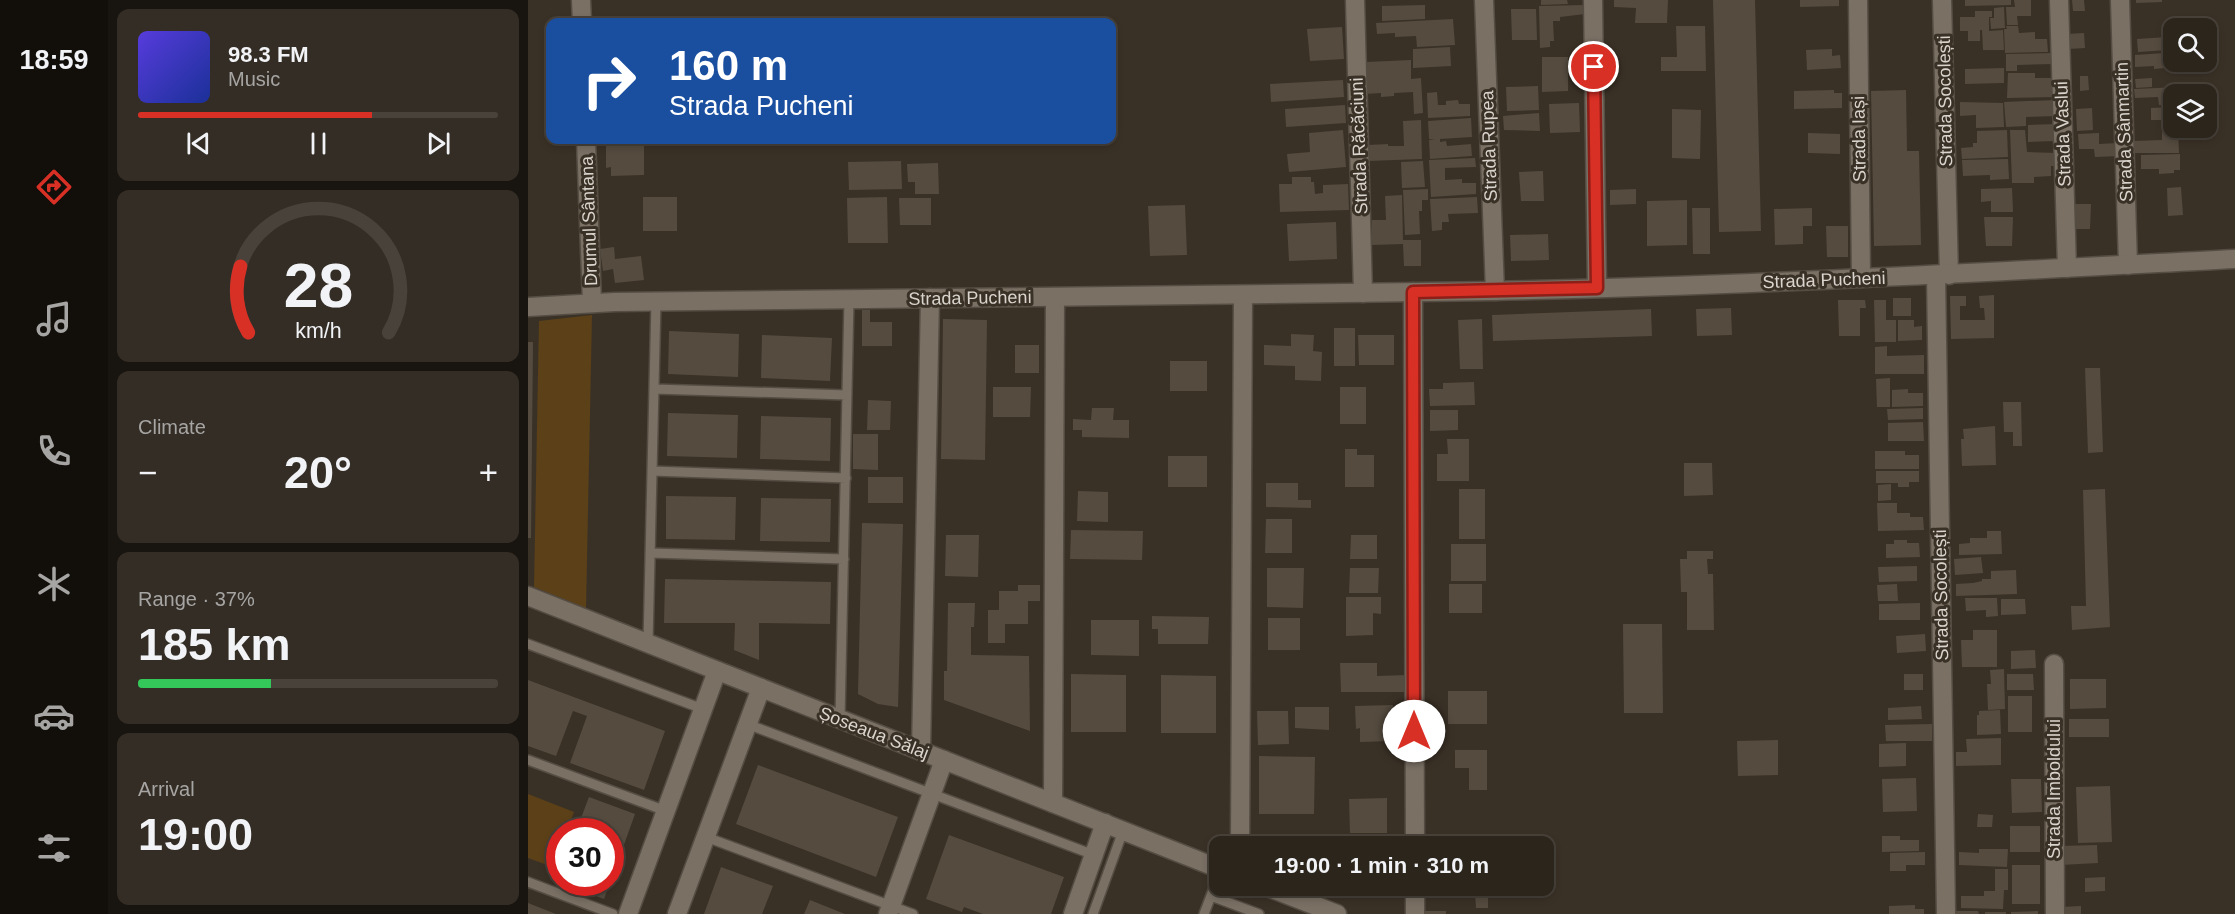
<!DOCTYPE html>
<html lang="en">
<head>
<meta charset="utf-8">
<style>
	body { margin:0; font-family:Arial,sans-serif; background:#342d25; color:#f1f3f6; height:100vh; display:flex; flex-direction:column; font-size:22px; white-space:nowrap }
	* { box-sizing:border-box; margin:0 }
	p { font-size:20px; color:#a6a5a3 }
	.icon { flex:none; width:33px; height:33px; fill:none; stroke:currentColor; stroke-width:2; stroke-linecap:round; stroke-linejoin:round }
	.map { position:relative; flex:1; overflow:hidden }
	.sheet { display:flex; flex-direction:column; gap:9px; padding:9px; background:#18140f; width:420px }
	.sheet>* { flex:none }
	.hud { position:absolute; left:18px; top:18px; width:570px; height:126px; border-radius:12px; box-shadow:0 3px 9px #0003,0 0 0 2px #48423b; background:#1a4fa0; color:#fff; overflow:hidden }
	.tools { position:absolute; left:1635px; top:18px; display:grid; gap:12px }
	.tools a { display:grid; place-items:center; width:54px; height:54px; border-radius:12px; background:#2c251c; box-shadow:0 3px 9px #0003,0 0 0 2px #48423b; font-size:30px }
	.speed { position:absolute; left:18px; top:818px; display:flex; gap:12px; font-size:30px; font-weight:700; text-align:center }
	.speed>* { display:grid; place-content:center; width:78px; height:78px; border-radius:50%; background:#2c251c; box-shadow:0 3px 9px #0003,0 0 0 2px #48423b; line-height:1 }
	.speed .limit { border:9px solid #d22; background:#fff; color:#111 }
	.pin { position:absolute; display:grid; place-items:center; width:51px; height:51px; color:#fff; margin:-26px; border:3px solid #fff; border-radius:50%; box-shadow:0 2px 6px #0007 }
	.me { position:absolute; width:66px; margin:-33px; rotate:0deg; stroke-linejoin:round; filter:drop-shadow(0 0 4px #0008) }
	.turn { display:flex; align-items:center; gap:21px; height:126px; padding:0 24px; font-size:27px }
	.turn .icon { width:78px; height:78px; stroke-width:2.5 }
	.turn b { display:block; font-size:42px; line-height:51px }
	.big { font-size:45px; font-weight:600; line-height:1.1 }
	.sheet .tile { flex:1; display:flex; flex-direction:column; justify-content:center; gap:9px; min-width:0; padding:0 21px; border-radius:12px; background:#342d25 }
	.sheet .dial { align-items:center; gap:0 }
	.dial svg { height:156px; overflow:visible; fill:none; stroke:#48423b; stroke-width:7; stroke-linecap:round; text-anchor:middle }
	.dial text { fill:#f1f3f6; stroke:none }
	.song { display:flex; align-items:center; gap:18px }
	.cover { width:72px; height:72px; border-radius:9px; background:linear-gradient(135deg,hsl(250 70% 55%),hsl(230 70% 35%)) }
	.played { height:6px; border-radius:3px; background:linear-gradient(90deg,#d93025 65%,#48423b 65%) }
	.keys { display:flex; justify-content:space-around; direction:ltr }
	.heat { display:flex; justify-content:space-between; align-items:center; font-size:33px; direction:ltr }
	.charge { height:9px; border-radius:4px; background:linear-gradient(90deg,#34c759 37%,#48423b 0) }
	.trip { position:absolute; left:681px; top:836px; width:345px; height:60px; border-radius:12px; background:#2c251c; box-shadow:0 3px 9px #0003,0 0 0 2px #48423b; font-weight:600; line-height:60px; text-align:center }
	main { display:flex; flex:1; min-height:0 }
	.tab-bar { display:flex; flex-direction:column; width:108px; justify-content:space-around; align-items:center; background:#120f0b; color:#a6a5a3 }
	.tab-bar .icon { width:42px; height:42px }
	.tab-bar .current { color:#d93025 }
	.tab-bar b { font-size:27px; color:#f1f3f6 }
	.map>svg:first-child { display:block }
	.green { fill:#5c4018 }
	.building { fill:#554b3f }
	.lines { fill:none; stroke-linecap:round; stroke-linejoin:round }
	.lane-casing { stroke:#554d43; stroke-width:12 }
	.street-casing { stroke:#554d43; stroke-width:21 }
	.secondary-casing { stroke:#554d43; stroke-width:21 }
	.lane { stroke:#7a7064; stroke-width:9 }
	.street { stroke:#7a7064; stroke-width:18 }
	.secondary { stroke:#7a7064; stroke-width:18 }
	.route-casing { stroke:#8d1f18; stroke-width:15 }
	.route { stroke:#d93025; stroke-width:10 }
	.labels { text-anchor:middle; stroke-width:6; stroke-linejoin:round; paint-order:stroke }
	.street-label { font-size:18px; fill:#d9d4cd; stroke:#3a3126 }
</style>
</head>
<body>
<main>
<nav class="tab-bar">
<b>18:59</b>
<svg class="icon current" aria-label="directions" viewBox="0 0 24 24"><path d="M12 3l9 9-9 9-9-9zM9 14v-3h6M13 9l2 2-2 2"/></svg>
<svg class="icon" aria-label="music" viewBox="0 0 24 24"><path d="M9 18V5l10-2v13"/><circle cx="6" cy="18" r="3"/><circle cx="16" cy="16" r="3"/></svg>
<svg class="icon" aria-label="phone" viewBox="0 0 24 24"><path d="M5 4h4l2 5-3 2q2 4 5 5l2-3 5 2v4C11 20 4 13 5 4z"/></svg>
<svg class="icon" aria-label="climate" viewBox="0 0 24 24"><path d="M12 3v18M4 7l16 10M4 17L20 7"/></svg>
<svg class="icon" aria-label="car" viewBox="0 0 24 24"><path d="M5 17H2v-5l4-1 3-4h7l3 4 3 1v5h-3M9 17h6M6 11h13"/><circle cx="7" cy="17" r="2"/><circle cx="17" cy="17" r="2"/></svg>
<svg class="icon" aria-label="filters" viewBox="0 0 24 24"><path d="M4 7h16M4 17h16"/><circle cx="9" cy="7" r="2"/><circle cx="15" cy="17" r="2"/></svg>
</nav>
<section class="sheet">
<div class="tile">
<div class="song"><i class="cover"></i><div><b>98.3 FM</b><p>Music</p></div></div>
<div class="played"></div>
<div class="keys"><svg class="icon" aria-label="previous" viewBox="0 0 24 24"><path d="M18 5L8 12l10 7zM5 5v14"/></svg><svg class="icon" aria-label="pause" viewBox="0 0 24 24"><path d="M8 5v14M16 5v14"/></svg><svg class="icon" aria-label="next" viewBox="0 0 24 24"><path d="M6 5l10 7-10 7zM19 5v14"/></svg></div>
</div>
<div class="tile dial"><svg viewBox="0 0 100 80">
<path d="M14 69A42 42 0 1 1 86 69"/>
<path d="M14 69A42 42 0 0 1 10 35" stroke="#d93025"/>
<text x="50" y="56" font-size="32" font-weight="700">28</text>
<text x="50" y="72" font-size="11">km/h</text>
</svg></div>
<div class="tile"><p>Climate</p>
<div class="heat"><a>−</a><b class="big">20°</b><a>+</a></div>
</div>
<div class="tile"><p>Range · 37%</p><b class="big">185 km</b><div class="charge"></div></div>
<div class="tile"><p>Arrival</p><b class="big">19:00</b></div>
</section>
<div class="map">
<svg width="1707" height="914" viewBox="0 0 1707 914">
	<rect width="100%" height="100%" fill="#3a3126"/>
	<!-- green -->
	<path class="green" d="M64,315L58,608L6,587L11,321Z
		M0,794L46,812L39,831H32L31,851L25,867L0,858Z"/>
	<!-- building -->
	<path class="building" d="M1013,0H1039L1040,4L1013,5Z
		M1086,0H1140L1139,23H1107L1108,8L1086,7Z
		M1185,0H1227L1233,231L1191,232Z
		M1272,0H1311V6L1272,7Z
		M1437,0H1483V5L1437,6Z
		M1486,0H1503V16H1489L1490,25H1479L1478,7H1487Z
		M1544,0H1556L1557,11H1545Z
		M1608,0H1634V2L1608,3Z
		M897,5V19L854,21V6Z
		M1057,5V14L1032,17V21H1025L1026,41H1022V47L1012,48L1011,6Z
		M1476,7L1477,28L1463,29L1462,18H1466V8Z
		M983,9H1008L1009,40H984Z
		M1447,11H1464V17H1461V31L1475,30L1476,50H1455L1454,30H1452V41H1440V31H1432V17H1447Z
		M925,19L927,45L889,47L888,36L867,37V33L849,34L848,23Z
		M1148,26H1177L1178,71H1133V57H1149Z
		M1478,26H1490L1491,33L1507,32V39H1519L1520,52L1477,53L1476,29H1479Z
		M814,27L816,59L782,61L779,29Z
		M1556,33L1557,48L1540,49L1539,34Z
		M1639,37L1640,50L1610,52L1609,39Z
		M922,47L923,66L885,68V49Z
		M1304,49V56L1312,55L1313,68L1279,70L1278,50Z
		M1525,53V64L1489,65V71H1478V54Z
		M1637,53L1638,68L1626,69V66L1607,67V55Z
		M1014,57H1040V91L1014,92Z
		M883,60V79L893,78L895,113L886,114L885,92L866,93V96L853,97V93L837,94L836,81H839L838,62Z
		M1476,68V83L1437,84V69Z
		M1480,73H1507V78H1526L1527,97L1479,98Z
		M1552,76H1560L1561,90L1552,91Z
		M1624,78V87L1608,88L1607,79Z
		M815,80L816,97L743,102L742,84Z
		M1010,86L1011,110L979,111L978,87Z
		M1651,87V94H1646V105H1631L1630,97L1607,98L1606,89Z
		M1306,90V93H1314V108L1266,109V91Z
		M1378,90L1379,151H1391L1393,245L1346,246L1343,91Z
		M909,92L910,105H918V101L930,100L931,104H942V116L900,118L899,93Z
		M1528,100L1529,116L1498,117V126L1478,127L1476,102Z
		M1432,102L1475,103L1476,127L1448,128V115L1432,116Z
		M1051,103L1052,132L1022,133L1021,104Z
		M817,105L818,123L758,127L757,109Z
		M1646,107V120H1623V108Z
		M1564,108L1565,130L1549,131L1548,109Z
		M1144,109L1173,110L1172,159L1144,158Z
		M1011,113L1012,131L976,130L975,116Z
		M943,118L944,137L912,139V142L918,141L919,146L943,144L944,156L902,159L901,140L907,139H901L900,121Z
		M893,120L894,159L840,161V145L860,144V146H876L875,121Z
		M1529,124V141L1500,142V125Z
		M1634,129H1650L1651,153H1605V141L1634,140Z
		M815,130L818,167L761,172L759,154L782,152L781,133Z
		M1479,130L1480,157L1434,159L1433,148L1445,147V143H1449V131Z
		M1482,130H1497L1499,152L1530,153L1531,166H1523V176L1506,177V183H1484Z
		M1280,133L1312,134V154L1280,153Z
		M1571,133V144L1591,143V156L1567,157L1566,149H1551L1550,134Z
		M83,140H116V175L83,176V167L78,168V144H83Z
		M1652,154V170H1646V173L1631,174V169H1613V155Z
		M947,158L948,167L917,168V180L934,179V183H948V194L903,197L901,160Z
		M1480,159L1481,179L1462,180V175L1435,176L1434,160Z
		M373,161L374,189L321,190L320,162Z
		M895,161L897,187L874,188L873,162Z
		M410,163L411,194H387V182H380L379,164Z
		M1015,171L1016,201H993L991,172Z
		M764,177H783V182H786L787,194L795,193V185L820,184L821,210L752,212L751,184H764Z
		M1653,187L1655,215L1640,216L1639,188Z
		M1484,188L1485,212H1463V201L1453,202V189Z
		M900,189V200H894V211H891L892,234L877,235L875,190Z
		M1108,189V204L1082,205V190Z
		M874,195L875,240H893V266H876L875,244L844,245V220H858L857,196Z
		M115,197H149V231H115Z
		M359,197L360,243H320L319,198Z
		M949,197L950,213L920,214L921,222H914V230L904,231L902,199Z
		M371,198H403V225H372Z
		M1159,200V245L1119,246V201Z
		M1545,204H1563L1562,229H1545Z
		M657,205L659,255L622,256L620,206Z
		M1164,208H1182V254H1165Z
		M1284,208V226H1275V244L1247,245L1246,209Z
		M1456,217H1485L1484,246H1458Z
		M808,222L809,259L761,261L759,224Z
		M1298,226H1320V257H1299Z
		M1020,234L1021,260L983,261L982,235Z
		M86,247L87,259L113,256L116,280L87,283L85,269L75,271L72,249Z
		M1466,295V338L1423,339L1422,296H1438V306H1432V320H1457L1456,308H1452L1451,296Z
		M1365,298H1383V316H1365Z
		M1310,300H1337L1338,308H1332V336H1311Z
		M1346,300H1358V320H1368V342H1347Z
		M1203,308L1204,335L1169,336L1168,309Z
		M1123,309L1124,336L965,341L964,315Z
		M334,310H342V322H364V346H334Z
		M415,319L459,320L457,460L413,459Z
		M954,319L955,369H932L930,320Z
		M1370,320H1386V327L1394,326V340L1370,341Z
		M806,328H827V366H806Z
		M141,331L211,334L210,377L140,374Z
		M763,334L786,335L785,351L794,352L793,381L767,380V366L736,365V345L763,346Z
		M234,335L304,338L302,381L233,378Z
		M830,335H866V365H831Z
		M0,342H5L3,538H0Z
		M487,345H511V373H487Z
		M1359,346V356L1396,355V374H1347V347Z
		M642,361H679V391H642Z
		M1557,368H1572L1575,452L1560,453Z
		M1362,378V407H1349L1348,379Z
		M946,382L947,405L902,406L901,389H915V383Z
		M465,387H503L502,417H465Z
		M812,387H838V424H812Z
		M1380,389V393H1395V406L1364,407V390Z
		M340,400L363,401L362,430H339Z
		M1475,402H1493L1494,446H1485V432H1476Z
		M564,408H586L585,420H601V438L554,437V430H545V419L563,420Z
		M1395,408V419L1360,420L1359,409Z
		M902,410H930V430L902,431Z
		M140,413L210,415L209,458L139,456Z
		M233,416L303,418L302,461L232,459Z
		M1395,422L1396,441H1360V423Z
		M1467,426L1468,465L1434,466L1433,439H1436L1435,429Z
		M325,434H350V470L325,469Z
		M919,439H941V481H909V454H920Z
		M817,449H829V455H846V487H817Z
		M1347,451H1377V455H1391V469H1347Z
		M640,456H679V487H640Z
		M1156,463H1184L1185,495L1156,496Z
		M1348,471H1391V482H1381V487H1370V483H1348Z
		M340,477H375V503H340Z
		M738,483H770V500H783V508L738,507Z
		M1363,484V500L1350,501V485Z
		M931,489H957V539H931Z
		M1577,489L1582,627L1544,630L1543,606H1558L1555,490Z
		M550,491L580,492V522L549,521Z
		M138,496L208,497L207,540L138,539Z
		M233,498L303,499L302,542L232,541Z
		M1349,503H1369V513H1382V517H1395L1396,530L1350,531Z
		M738,519H764V553H737Z
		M334,523L375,524L370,707L350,704L330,694Z
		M543,530L615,531L614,560L542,559Z
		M1459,531H1473L1474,554L1431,555V544L1442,543V538H1459Z
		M418,535H451L450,577L417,576Z
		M823,535H849V559H822Z
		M1366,540H1379V543H1391L1392,557L1358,558V544H1366Z
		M923,544H958V581H923Z
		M1159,551H1185V559H1179L1180,574H1185L1186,630H1159V592H1153L1152,559H1159Z
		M1453,557L1455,573L1427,575L1426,559Z
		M1389,566V581L1351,582L1350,567Z
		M739,568H776L775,608L739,607Z
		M822,568H851L850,593H821Z
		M1488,570L1489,594L1428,596V584L1445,583L1454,581V579H1463V571Z
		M137,579L303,582L302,624L231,623V660L206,650L207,623H136Z
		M921,584H954V613H921Z
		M1369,584L1370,601H1350L1349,585Z
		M490,585H512V601H500V624H477V643H460V610H471V591H490Z
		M818,597H853V614L845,613V635L818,636Z
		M1437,598H1469L1470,616L1458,617V610L1438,611Z
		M1473,599H1497L1498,614L1473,615Z
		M420,603H447L446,627H443V655L501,656L502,731L416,700V671H419Z
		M1392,603V620H1351V604Z
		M624,616L681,617L680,644H630V629H624Z
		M740,618H772V650H740Z
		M563,620H611V656L563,655Z
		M1095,624H1134L1135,713H1096Z
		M1445,630H1469V667H1434L1433,640H1445Z
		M1397,634L1398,651L1369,653L1368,636Z
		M1507,650L1508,668L1483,669V651Z
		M812,663H849V676L879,675V692H813Z
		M1476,669L1477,709L1460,710L1459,684H1463L1462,670Z
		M543,674L598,675V732H543Z
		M1376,674H1395V690H1376Z
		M1479,674H1505L1506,690H1479Z
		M633,675L688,676V733H633Z
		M1542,679H1578V708L1542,709Z
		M0,680L137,731L116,790L42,763L59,716L45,711L28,756L0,746Z
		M920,691H959V724H920Z
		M1480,696H1504V732H1480Z
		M865,705L866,741L832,742V728L828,729L827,706Z
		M1393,706L1394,719L1360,720V708Z
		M767,707H801V730L767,728Z
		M1472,710L1473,734L1449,735V715H1451V711Z
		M729,711H760L761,744L730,745Z
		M1541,719H1581V737H1541Z
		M1404,724V741H1358L1357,725Z
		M1473,738V765L1428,766V752H1439L1438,739Z
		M1250,740V775L1210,776L1209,741Z
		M1378,743V766L1351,767V744Z
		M927,750H959V790H941V768H927Z
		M731,756L787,757L786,814H731Z
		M230,765L370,817L348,877L208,824Z
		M1388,778L1389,811L1355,812L1354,779Z
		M1483,779H1513L1514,812L1484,813Z
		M1582,786L1584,842L1550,843L1548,787Z
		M61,797L107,814L83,881L82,831H48Z
		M859,798V833H822L821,799Z
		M1450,814L1465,815L1464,827H1449Z
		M1482,826H1512V852H1482Z
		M421,835L536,877L523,914H455L436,907L434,912L398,899Z
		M1354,836H1372V840H1391V851L1354,852Z
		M1569,845L1570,863L1532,865L1531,846Z
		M1451,849H1480L1479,867L1431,865V852L1451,853Z
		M1397,852V865H1378V871H1362V853Z
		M1484,865H1512V904H1484Z
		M193,867L245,886L234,914H176Z
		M1467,869H1480V890H1476L1475,909L1433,908V896H1456V891H1467Z
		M1577,877V891L1557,892V878Z
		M30,882H82L76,899Z
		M936,885H960V908H948L947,893L936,894Z
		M282,900L317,914H276Z
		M0,903L28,914H0Z
		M1387,905V909H1396V914H1361V906Z
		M1553,906V914H1534L1533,907Z
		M895,911H918V914H895Z
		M1426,911H1450L1451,914H1426Z
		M1510,911V914H1483V912Z
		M1457,912H1478V914H1457Z"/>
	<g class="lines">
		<defs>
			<path id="lane" d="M126,389L319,395
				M124,471L318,478
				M122,553L316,559
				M120,643L128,301
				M0,644L175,709
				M312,719L321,299
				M219,724L566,855
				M0,760L138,811
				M178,837L385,914
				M0,882L85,914
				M683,896L731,914
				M565,914L595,831
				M676,914L692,872"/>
			<path id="street" d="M53,0L54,22
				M827,0L835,293
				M956,0L967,291
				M1065,0L1069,288
				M1330,0L1333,278
				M1414,0L1421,275
				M1531,0L1539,268
				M1592,0L1600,265
				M58,140L64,303
				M1408,275L1418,914
				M885,292L887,846
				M1526,664L1527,914
				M393,751L402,298
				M525,803L527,297
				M712,846L715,295
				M887,885V914
				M100,914L189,671
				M149,914L233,688
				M360,914L416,760
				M545,914L577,823"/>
			<path id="secondary" d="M0,307L87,302C380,297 673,297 966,291C1214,286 1460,272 1707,259
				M0,596L692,869
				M734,885L809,914"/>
		</defs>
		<!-- lane casing -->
		<use href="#lane" class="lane-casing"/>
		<!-- street casing -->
		<use href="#street" class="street-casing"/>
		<!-- secondary casing -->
		<use href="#secondary" class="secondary-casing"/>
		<!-- lane -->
		<use href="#lane" class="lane"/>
		<!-- street -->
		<use href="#street" class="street"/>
		<!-- secondary -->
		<use href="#secondary" class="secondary"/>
	</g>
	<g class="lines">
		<defs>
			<path id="route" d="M886,731L885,292L1069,288L1066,67"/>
		</defs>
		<!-- route casing -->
		<use href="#route" class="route-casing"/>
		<!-- route -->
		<use href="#route" class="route"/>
	</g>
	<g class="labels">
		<!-- street labels -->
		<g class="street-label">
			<text transform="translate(1417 101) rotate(-91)" y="6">Strada Socolești</text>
			<text transform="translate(1596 132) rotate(-92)" y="6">Strada Sânmartin</text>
			<text transform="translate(1535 134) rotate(-92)" y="6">Strada Vaslui</text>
			<text transform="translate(1331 139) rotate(-91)" y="6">Strada Iași</text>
			<text transform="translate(831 146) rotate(-92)" y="6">Strada Răcăciuni</text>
			<text transform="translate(961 146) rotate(-92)" y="6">Strada Rupea</text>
			<text transform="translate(61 221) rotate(-92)" y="6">Drumul Sântana</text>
			<text transform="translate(1296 280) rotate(-2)" y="6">Strada Pucheni</text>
			<text transform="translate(442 298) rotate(-1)" y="6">Strada Pucheni</text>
			<text transform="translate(1413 595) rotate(-91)" y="6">Strada Socolești</text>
			<text transform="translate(346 733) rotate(21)" y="6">Șoseaua Sălaj</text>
			<text transform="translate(1526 789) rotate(-90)" y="6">Strada Imboldului</text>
		</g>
	</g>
</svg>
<div class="tools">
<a><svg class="icon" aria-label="search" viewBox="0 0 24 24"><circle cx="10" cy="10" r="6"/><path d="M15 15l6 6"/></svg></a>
<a><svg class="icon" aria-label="layers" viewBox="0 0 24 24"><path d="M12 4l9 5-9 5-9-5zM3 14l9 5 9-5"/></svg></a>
</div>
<div class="speed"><div class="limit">30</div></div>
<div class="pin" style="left:1066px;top:67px;background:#d93025"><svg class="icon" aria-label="arrive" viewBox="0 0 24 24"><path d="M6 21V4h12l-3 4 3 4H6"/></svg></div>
<svg class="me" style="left:886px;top:731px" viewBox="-20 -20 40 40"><circle r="19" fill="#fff"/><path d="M0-13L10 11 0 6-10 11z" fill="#d93025"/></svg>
<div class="trip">19:00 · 1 min · 310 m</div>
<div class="hud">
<div class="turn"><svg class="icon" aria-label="right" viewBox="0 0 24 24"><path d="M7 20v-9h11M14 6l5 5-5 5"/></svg><div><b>160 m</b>Strada Pucheni</div></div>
</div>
</div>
</main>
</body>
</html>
